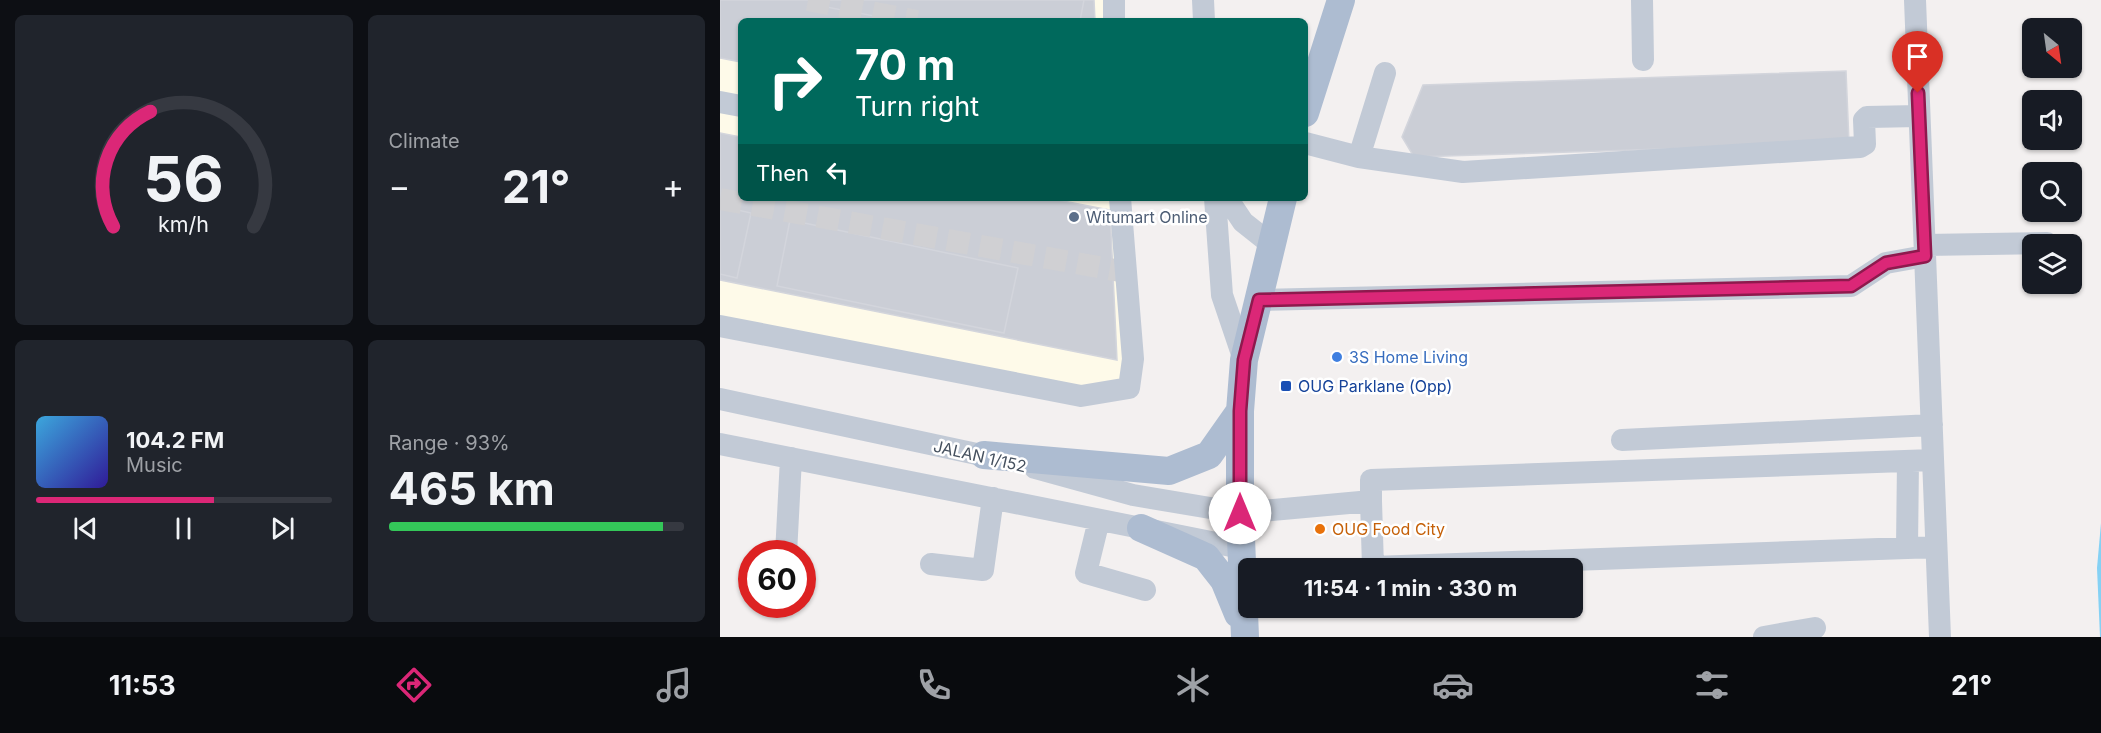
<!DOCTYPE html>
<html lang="en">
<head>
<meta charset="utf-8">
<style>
	body { margin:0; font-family:Inter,sans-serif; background:#20242c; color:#f1f3f6; height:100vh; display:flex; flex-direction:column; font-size:22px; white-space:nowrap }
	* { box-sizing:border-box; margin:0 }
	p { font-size:20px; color:#9ea1a6 }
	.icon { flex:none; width:33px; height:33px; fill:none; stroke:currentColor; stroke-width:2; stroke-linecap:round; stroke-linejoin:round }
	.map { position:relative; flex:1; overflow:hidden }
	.panel { display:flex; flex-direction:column; gap:15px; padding:15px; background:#0d0f14; width:720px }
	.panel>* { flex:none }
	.hud { position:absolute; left:18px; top:18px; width:570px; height:183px; border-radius:9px; box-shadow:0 2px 4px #0004; background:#00695c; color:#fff; overflow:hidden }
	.needle { width:39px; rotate:151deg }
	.tools { position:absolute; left:1302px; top:18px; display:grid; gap:12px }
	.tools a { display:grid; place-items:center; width:60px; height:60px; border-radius:9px; background:#171b24; box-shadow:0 2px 4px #0004; font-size:30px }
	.speed { position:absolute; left:18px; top:540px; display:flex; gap:12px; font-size:30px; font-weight:700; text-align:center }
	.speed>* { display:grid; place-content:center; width:78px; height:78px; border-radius:50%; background:#171b24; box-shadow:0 2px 4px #0004; line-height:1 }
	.speed .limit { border:9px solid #d22; background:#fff; color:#111 }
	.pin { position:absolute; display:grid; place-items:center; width:51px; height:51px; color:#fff; margin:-62px -26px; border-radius:50% 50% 50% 0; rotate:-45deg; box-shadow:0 0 6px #0007 }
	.pin .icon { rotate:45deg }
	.me { position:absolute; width:66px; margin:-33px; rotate:0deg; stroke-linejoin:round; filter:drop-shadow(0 0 4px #0008) }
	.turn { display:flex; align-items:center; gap:21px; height:126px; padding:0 18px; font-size:27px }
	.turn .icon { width:78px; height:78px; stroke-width:2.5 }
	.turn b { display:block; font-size:42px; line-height:51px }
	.then { display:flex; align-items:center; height:57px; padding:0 18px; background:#0003; gap:12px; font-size:22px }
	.big { font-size:45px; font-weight:700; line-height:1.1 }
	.panel .widget { flex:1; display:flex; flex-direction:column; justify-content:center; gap:9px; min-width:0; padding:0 21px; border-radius:9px; background:#20242c }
	.panel .dial { align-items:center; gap:0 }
	.dial svg { height:156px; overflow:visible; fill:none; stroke:#363941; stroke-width:7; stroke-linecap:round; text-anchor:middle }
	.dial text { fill:#f1f3f6; stroke:none }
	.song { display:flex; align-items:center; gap:18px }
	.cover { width:72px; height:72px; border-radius:9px; background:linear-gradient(135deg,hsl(200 70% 55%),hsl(250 70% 35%)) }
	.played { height:6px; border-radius:3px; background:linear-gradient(90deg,#db2777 60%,#363941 60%) }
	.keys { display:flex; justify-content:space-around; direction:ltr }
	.heat { display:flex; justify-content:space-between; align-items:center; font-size:33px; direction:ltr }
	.charge { height:9px; border-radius:4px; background:linear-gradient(90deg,#34c759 93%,#363941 0) }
	.panel .tiles { flex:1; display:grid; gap:15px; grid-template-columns:repeat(2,1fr) }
	.trip { position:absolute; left:518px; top:558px; width:345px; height:60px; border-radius:9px; background:#171b24; box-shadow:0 2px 4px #0004; font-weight:700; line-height:60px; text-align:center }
	.tabs { display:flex; height:96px; justify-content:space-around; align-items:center; background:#090b0e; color:#9ea1a6 }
	.tabs .icon { width:42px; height:42px }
	.tabs .active { color:#db2777 }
	.tabs b { font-size:27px; color:#f1f3f6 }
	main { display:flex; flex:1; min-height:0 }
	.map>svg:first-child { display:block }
	.commercial { fill:#fefae9 }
	.water { fill:#85d1f4 }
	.building { fill:#cbced6; stroke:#d3d5dc; stroke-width:1.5 }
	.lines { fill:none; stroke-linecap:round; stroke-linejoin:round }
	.minor-tunnel { stroke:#d0d0d3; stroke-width:22; stroke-dasharray:22 11; stroke-linecap:butt }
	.minor { stroke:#c2cad6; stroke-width:22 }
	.major { stroke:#adbcd1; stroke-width:28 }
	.route-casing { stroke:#8e194d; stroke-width:15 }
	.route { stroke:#db2777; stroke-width:10 }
	.service-dot { fill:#5c6f8a; stroke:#fff; stroke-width:2 }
	.shop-dot { fill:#3f7fe0; stroke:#fff; stroke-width:2 }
	.transit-dot { fill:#1a4fb4; stroke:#fff; stroke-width:2 }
	.food-dot { fill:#e8710a; stroke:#fff; stroke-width:2 }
	.labels { text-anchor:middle; stroke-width:5; stroke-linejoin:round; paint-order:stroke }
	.service-label { font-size:16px; fill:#4e5e75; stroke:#fff; text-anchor:start }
	.shop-label { font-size:16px; fill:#366cbe; stroke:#fff; text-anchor:start }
	.transit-label { font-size:16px; fill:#164399; stroke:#fff; text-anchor:start }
	.street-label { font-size:16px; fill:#46515f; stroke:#fff }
	.food-label { font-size:16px; fill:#c56008; stroke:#fff; text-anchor:start }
</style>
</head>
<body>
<main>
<section class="panel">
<div class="tiles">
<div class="widget dial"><svg viewBox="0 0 100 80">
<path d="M14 69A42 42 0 1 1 86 69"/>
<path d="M14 69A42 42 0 0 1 33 10" stroke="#db2777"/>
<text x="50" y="56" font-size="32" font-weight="700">56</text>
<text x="50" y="72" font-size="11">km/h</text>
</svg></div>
<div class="widget"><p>Climate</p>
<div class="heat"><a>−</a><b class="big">21°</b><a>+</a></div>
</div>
<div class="widget">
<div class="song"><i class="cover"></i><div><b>104.2 FM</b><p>Music</p></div></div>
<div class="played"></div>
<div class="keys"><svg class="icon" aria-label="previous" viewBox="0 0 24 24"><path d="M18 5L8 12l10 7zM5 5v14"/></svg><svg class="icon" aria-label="pause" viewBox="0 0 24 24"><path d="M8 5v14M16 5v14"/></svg><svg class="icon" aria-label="next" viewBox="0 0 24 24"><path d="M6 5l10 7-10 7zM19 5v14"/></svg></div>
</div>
<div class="widget"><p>Range · 93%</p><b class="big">465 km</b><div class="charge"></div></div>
</div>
</section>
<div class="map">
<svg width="1381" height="637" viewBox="0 0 1381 637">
	<rect width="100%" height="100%" fill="#f3f0f0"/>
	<!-- commercial -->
	<path class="commercial" d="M0,0H390V21H21V198H399L404,383L359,391L0,321Z"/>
	<!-- water -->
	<path class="water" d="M1381,523V637H1380L1377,568Z"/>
	<!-- building -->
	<path class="building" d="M0,0H374L375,21H21V62L0,58Z
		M108,0H364L360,21H181L106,7Z
		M1126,71L1129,143L694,157L682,137L703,85Z
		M0,133L21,137V198H328L390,210L397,360L0,280Z
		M0,206L31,213L17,278L0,274Z
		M70,220L298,268L284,333L57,286Z"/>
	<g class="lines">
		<!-- minor-tunnel -->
		<path class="minor-tunnel" d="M88,0L197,21
			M0,199L406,272"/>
		<!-- minor -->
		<path class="minor" d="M394,0V21
			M483,0L484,21
			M922,0L923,60
			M1195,0L1220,637
			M0,102L21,106
			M585,143L639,157L665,73
			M639,157L743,172L1140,147L1145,144L1144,120L1147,117L1199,116
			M495,198L502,295L524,360
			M507,198L523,222L552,245
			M1205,245L1327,243
			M539,300L1131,286L1166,263L1205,256
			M0,326L361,396L409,388L413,359L400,198
			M0,399L280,459
			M902,440L1212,425
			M0,444L521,548
			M315,468L413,495L520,513L651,501L653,567L1216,547
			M651,501V480L1213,460
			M379,520L366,573L425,590
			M1187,548L1188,461
			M66,554L71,458
			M211,564L263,570L273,498
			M1044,637L1095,628"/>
		<!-- major -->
		<path class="major" d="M585,113L621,0
			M264,455L449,471L489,455L520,411
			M421,528L486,557L504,580L518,614
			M525,637L520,513V411L524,360L563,198"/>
	</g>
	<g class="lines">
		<defs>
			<path id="route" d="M520,513V411L524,360L539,300L1131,286L1166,263L1205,256L1198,93"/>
		</defs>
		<!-- route casing -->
		<use href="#route" class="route-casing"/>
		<!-- route -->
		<use href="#route" class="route"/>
	</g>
	<!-- markers -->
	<circle class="service-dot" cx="354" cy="217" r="6"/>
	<circle class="shop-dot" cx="617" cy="357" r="6"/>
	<rect class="transit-dot" x="560" y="380" width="12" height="12" rx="3"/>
	<circle class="food-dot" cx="600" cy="529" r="6"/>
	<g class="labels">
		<!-- service labels -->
		<g class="service-label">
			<text x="366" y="223">Witumart Online</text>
		</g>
		<!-- shop labels -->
		<g class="shop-label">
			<text x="629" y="363">3S Home Living</text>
		</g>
		<!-- transit labels -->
		<g class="transit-label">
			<text x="578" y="392">OUG Parklane (Opp)</text>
		</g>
		<!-- street labels -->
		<g class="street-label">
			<text transform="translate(260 456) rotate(13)" y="6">JALAN 1/152</text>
		</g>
		<!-- food labels -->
		<g class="food-label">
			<text x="612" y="535">OUG Food City</text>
		</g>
	</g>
</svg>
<div class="tools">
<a><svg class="needle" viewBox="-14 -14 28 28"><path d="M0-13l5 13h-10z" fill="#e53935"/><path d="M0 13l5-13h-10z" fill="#9ea1a6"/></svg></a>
<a><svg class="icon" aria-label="sound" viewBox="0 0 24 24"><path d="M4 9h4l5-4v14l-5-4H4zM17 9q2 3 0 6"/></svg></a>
<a><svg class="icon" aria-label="search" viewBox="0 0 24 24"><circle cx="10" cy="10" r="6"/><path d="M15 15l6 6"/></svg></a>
<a><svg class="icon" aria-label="layers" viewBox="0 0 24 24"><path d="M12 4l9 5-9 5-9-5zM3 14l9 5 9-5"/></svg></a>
</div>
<div class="speed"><div class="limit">60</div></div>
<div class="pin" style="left:1198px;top:93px;background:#d93025"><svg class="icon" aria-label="arrive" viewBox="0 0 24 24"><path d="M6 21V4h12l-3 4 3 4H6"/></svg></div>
<svg class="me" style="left:520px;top:513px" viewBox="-20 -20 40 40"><circle r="19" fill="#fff"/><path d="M0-13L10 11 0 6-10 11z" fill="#db2777"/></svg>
<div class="trip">11:54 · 1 min · 330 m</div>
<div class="hud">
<div class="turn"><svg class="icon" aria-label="right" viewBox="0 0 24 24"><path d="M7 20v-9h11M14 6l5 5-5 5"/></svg><div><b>70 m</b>Turn right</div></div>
<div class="then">Then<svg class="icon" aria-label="left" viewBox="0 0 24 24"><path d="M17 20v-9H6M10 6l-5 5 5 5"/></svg></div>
</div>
</div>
</main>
<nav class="tabs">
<b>11:53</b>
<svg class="icon active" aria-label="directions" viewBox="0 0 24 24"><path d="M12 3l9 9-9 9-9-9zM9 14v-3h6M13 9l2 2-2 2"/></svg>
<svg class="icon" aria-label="music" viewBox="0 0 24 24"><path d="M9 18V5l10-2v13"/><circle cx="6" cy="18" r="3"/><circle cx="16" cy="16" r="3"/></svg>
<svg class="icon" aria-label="phone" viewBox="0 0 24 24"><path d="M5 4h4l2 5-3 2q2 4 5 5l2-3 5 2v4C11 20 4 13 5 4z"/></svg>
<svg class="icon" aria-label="climate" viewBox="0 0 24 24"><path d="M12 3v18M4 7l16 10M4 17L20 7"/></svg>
<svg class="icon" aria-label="car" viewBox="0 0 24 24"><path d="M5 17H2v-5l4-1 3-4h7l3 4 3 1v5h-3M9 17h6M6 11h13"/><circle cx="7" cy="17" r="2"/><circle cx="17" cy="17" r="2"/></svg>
<svg class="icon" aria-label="filters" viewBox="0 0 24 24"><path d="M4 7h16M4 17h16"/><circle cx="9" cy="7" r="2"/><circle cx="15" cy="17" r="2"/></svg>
<b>21°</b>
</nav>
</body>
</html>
